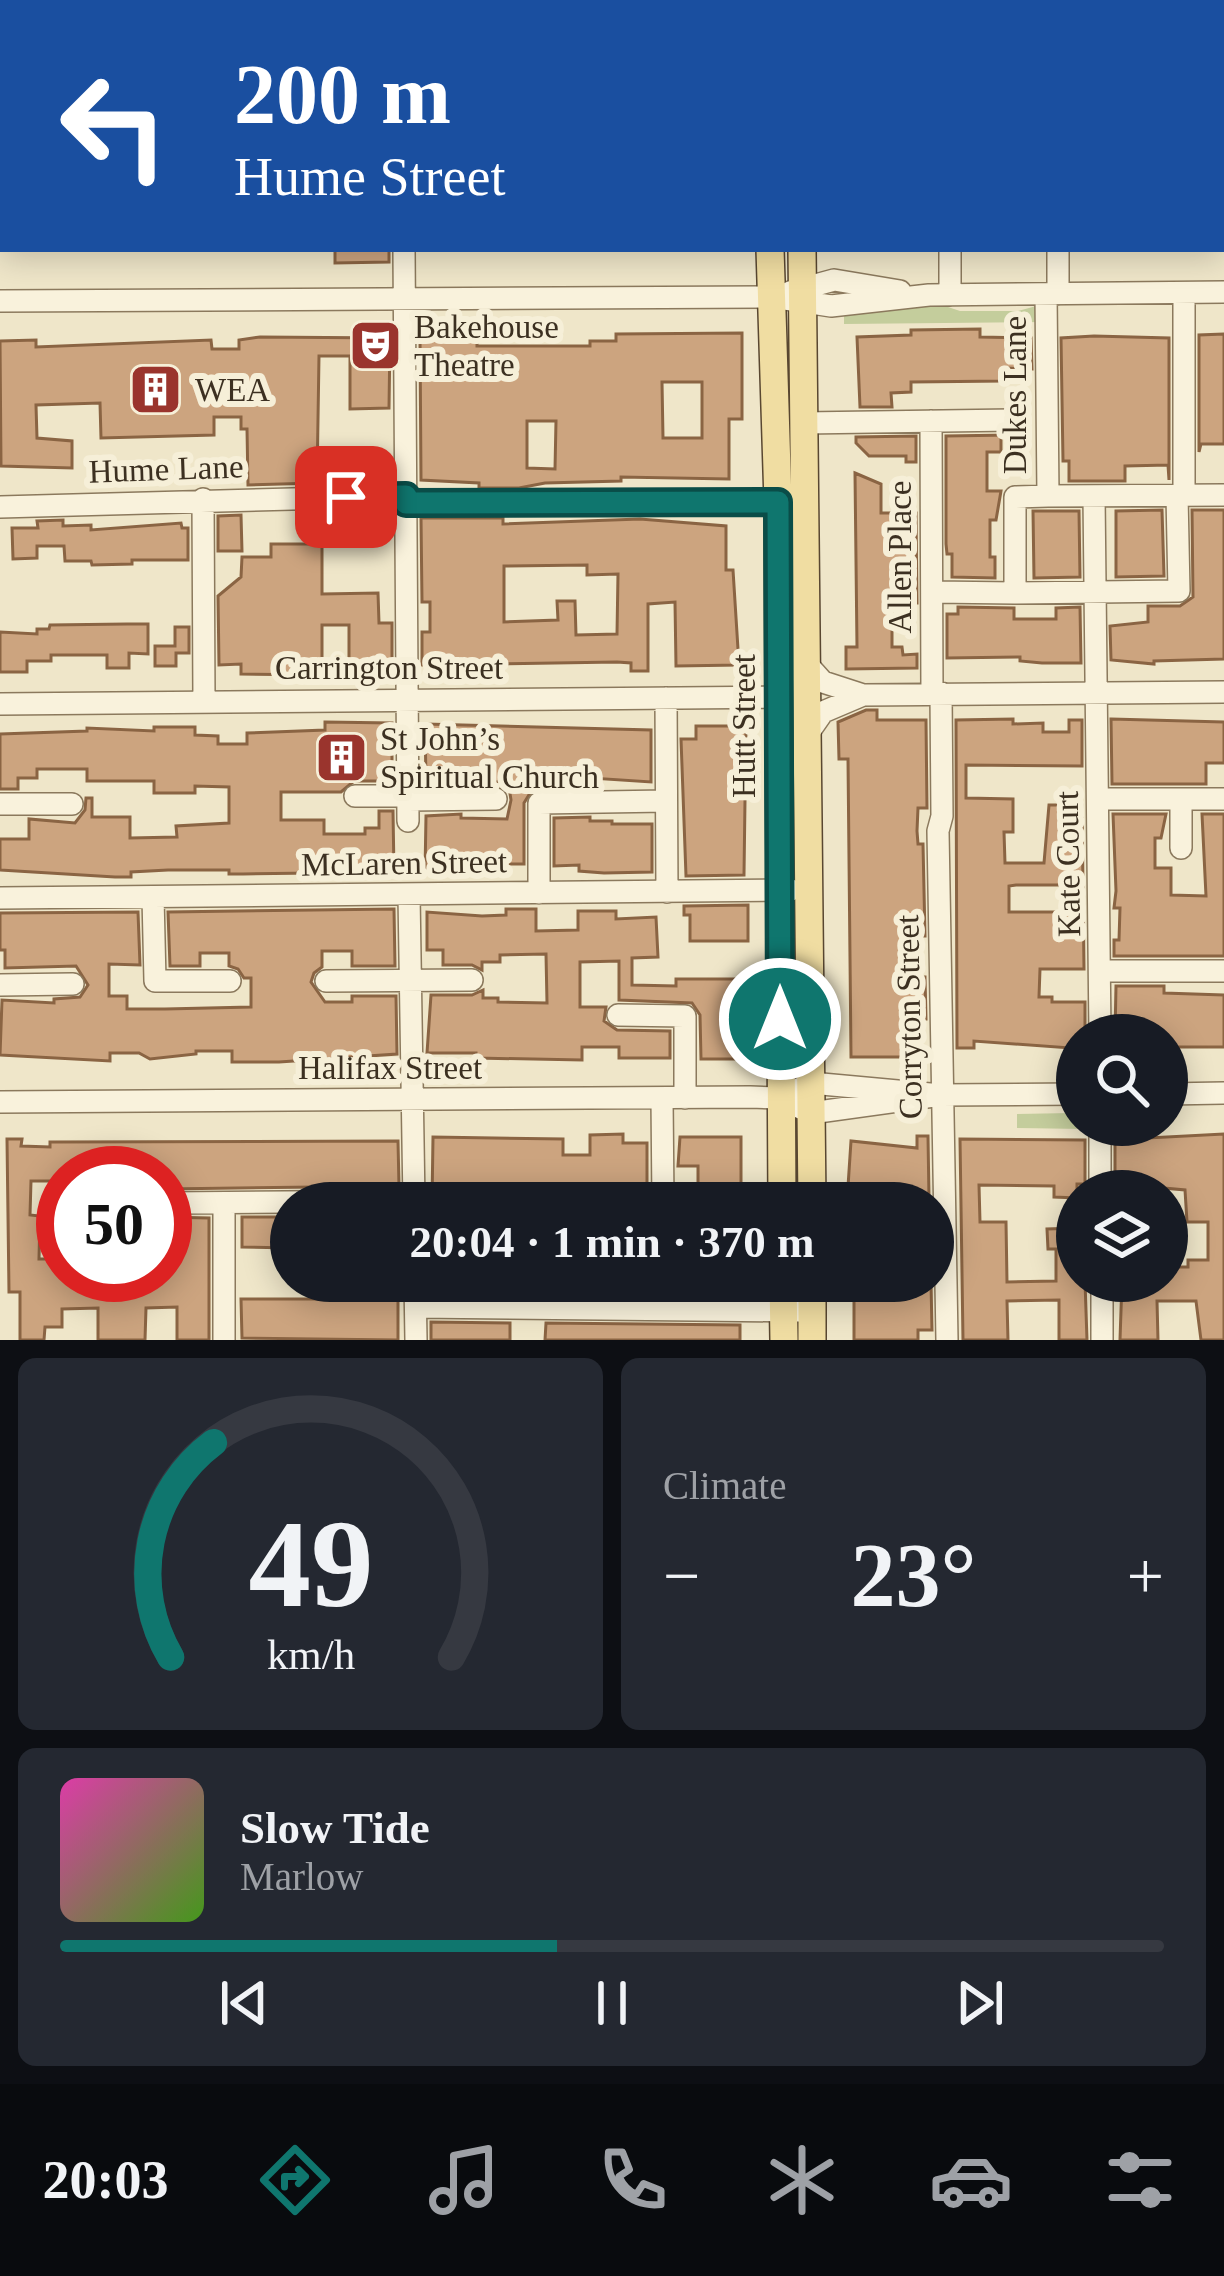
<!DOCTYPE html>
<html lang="en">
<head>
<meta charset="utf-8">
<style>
	body { margin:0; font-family:"Times New Roman",serif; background:#242831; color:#f1f3f6; height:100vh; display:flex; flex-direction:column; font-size:45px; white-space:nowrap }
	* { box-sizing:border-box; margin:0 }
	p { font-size:39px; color:#9ea1a6 }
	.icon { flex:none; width:66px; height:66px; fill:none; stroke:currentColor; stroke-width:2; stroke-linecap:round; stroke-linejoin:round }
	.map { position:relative; height:1340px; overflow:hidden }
	.side { display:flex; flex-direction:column; gap:18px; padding:18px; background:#0d0f14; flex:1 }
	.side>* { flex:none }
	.banner { position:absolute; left:0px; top:0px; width:1224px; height:252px; box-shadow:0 6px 30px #0003; background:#1a4fa0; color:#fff; overflow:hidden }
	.tools { position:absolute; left:1056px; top:1014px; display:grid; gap:24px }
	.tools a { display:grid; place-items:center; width:132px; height:132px; border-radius:50%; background:#171b24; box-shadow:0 6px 30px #0003; font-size:60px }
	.speed { position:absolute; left:36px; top:1146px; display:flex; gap:24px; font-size:60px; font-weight:700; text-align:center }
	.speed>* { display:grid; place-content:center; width:156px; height:156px; border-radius:50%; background:#171b24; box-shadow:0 6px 30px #0003; line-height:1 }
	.speed .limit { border:18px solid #d22; background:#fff; color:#111 }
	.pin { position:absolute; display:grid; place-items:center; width:102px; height:102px; color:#fff; margin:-51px; border-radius:24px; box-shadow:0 6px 18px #0006 }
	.me { position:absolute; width:132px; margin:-66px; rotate:0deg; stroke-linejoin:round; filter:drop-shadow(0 0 9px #0008) }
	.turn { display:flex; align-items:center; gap:42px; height:252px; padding:0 36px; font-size:54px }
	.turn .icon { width:156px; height:156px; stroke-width:2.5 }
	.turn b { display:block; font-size:84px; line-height:102px }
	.big { font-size:90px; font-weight:600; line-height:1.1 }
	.side .card { flex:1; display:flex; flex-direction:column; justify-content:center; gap:18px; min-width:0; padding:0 42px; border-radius:18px; background:#242831 }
	.side .dial { align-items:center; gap:0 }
	.dial svg { height:312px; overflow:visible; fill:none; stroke:#363941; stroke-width:7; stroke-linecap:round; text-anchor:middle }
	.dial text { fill:#f1f3f6; stroke:none }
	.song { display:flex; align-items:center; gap:36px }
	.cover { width:144px; height:144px; border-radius:18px; background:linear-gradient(135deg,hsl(320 70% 55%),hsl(100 70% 35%)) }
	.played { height:12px; border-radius:6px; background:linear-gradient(90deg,#0f766e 45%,#363941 45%) }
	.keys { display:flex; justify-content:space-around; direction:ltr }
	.heat { display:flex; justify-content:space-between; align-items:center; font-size:66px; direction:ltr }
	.side .tiles { flex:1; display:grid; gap:18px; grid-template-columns:1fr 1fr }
	.card:last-child { grid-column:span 2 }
	.trip { position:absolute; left:270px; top:1182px; width:684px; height:120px; border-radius:60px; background:#171b24; box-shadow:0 6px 30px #0003; font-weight:600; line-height:120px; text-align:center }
	.dock { display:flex; height:192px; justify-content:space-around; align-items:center; background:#090b0e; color:#9ea1a6 }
	.dock .icon { width:84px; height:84px }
	.dock .selected { color:#0f766e }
	.dock b { font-size:54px; color:#f1f3f6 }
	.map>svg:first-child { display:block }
	.green { fill:#c4cd9c }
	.building { fill:#cca47f; stroke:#8a6443; stroke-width:3; fill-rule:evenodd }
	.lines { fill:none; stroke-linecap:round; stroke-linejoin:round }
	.minor-casing { stroke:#8b795d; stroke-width:24 }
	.major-casing { stroke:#594731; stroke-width:30 }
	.minor { stroke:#f9f2dc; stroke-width:21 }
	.major { stroke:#f0dda2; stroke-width:27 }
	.route-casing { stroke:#0a4d48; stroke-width:30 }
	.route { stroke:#0f766e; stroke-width:21 }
	.labels { text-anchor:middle; stroke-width:12; stroke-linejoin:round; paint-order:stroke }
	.poi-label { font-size:33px; fill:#3c3021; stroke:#f6efd8; text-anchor:start }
	.street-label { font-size:33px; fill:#3c3021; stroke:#f6efd8 }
</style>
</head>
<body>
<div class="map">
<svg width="1224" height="1340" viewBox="0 0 1224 1340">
	<rect width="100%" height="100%" fill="#efe6c9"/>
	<!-- green -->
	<path class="green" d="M942,305L960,311H1018L1040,305L1045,322L844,324V312Z
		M1077,1107V1125H1085V1129L1017,1128V1114L1071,1113Z"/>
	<!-- building -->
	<path class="building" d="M335,249H389V262L335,263Z
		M980,329V337L1031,338L1032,369L1005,368L1004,381L911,382V392L891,393L892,407H860L857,337L911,335V330Z
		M742,333V419H729V479L621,477V481L545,483L519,488H479V483L421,480L420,338L477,341V346H590V341H616V334ZM662,382H702V438H663ZM527,421H556L555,469L527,468Z
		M1224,334V444H1201L1199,452V335Z
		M1094,336L1169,338V480L1168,465L1125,466V481H1069V461H1063L1061,338Z
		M260,337L390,338L389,408L350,409V356H319L317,483L248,485L247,429H241V417H214V435L101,438L100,403L36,405L37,438L72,441V468L1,466L0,341L36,340V347L211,340L212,349H239V340Z
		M1011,435L1001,437V452H987V491H1001L996,520H990V557H995V578L952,577V554H947L946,544V436Z
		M916,436V462H906V456H869L856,443V437Z
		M855,473L881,484V513H916L917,603H892V647H902L903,655L917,654V668L846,669V647H857Z
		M1162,510L1164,576L1116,577V511Z
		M1192,510H1224V659L1154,661V664L1111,660L1110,626L1148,622V606H1180L1193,597Z
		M1033,511H1079L1080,577L1034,578Z
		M241,515L242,551H218V516Z
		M421,518H503V524L640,519L726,526V570H733L739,665L676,666L675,602L648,604V671H631V663L617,662L422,665V632H430V602H422ZM587,565V575L618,574L617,634L576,635L575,601H557L558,620L504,622V566Z
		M63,520V526L91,525V530L181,523L182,528H188V560H132V564L92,565L91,561H65L64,546H37V558L13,559L12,528H38L37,521Z
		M271,544H322V594L378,593L379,623H392V667L349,665V625H322V675L241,674V664L219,665L218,596L241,577L242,557H271Z
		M958,607L1014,608V619H1056V608L1080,607L1081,663H1042L1020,661V657L947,658V614H958Z
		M127,624H148V654L129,653V668H107V655H51V661H27V672H0V632L37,634V629H49L50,625Z
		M175,627H189V653H176V666H155V646H175Z
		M866,710H877V720H926L927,808H918L917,831L918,844H923L925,936H909V977H925L926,1019H904V1057H851L848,759H839L838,722Z
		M1013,719V724L1043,723V732H1069V720H1082V766L966,765V798L1013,799V832H1004L1005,863H1044L1049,805H1082L1084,969H1040L1039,997H1052V1002H1085V1035H1077V1043H1070V1048L974,1041V1048H957L956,720ZM1016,885H1062L1061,912H1009V886Z
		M1111,719L1224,722V763H1206V784H1112Z
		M325,722L392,723V781H354L341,792H281V820H324V834H365V828H379V811H393L394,872L243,874H229V870H168L131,872V877H115L0,870V839H29V819L75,823L85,810L86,798H92V817H130V838L177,837L176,826L229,823V787L195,786V793H154V781H87V769H37V778H18V789H0V734L87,731V728L154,731V727H195V735L218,736V744H247V733L325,730Z
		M425,724L651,730V782L576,777V787L532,790L524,803V864H499V872L425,873L426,816L461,814V818L507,819L511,800L508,781L445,785V781H426Z
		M696,726H746L744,875L686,876L681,739H696Z
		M1113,814H1166L1161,838H1155V868H1171V895L1206,896L1202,814H1224V956H1114V940H1119L1120,908H1114L1116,891Z
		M590,817V821H612V824H652V872L604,873L579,871V865L554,866V818Z
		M748,905V941H690V915H684V906Z
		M394,909L395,966H352V951H322V967L314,973L311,982L325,1002H352V996H396L397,1054L279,1062H232V1051H196V1054L150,1059L139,1053H110V1061L0,1055L2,1000L54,1003V999L80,997L88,985L76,966L5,968V950H0V913L138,912L140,965L109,964V996H127V1009H165L251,1007V978H244L238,969L229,966V953H200V966H170L168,912Z
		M506,909H536V931L578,930V911H616V919L656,917L658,957L632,958V985L676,986V979H752V1005L747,1006V1054L743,1059H701L700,1015L692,1003L619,1000V961L580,962V1007H606L604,1021L617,1030L670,1031V1058H619V1047H582V1060L476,1058V1053H427L431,995H472L483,990V998H498V1002L547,1003L546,954L500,955V962H482V970L472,965H443V950H427V912L482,916L506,915Z
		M1116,986H1164V993L1224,995V1047H1167V1035H1115Z
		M1115,1133H1129V1139L1224,1134V1340H1201L1196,1301H1157L1158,1340H1120L1122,1281H1167V1267H1188V1260H1208V1222H1187L1185,1190L1129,1185V1191H1115Z
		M623,1134V1143H647V1203H630V1197H582V1201L539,1203H432L433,1137L563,1139V1155H590V1135Z
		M917,1136H928L929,1198L847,1202L851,1141L917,1148Z
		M680,1137H741V1203H698V1166H678Z
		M7,1139H22L21,1146L50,1147V1142L398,1141L399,1186L165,1189V1173H63V1181H31L30,1215L40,1216L39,1259H63V1275H165V1217L209,1218V1340H177V1307L146,1308L145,1340H98V1308L62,1309V1327H45L44,1340H20V1292H9Z
		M960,1139L1085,1140V1184H1077V1198L1054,1197V1186L979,1185L980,1222H1006L1007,1282L1056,1281V1249H1048L1047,1229L1077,1228V1281H1085L1087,1340H1059V1300L1007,1301L1008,1340H963Z
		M242,1217H291V1248L242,1247Z
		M854,1281L931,1283L932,1330H918V1340H854Z
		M241,1299H398V1340L242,1338Z
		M431,1322L510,1323V1340H431Z
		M546,1323L740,1325V1340H545Z"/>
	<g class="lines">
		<defs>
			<path id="minor" d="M402,0V3
				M1221,82H1224
				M0,83H3
				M1221,167H1224
				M404,249L408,821
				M950,249V295
				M790,292L834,280L900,291
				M1046,294L1048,496L1224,495
				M1058,294V249
				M0,301L772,297L831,306L929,295L1224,292
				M931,421L932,693
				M804,423L1012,420
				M1184,495V293
				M1094,496L1100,1035
				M203,499L204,702
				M406,503H789
				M0,507L406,496
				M933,592L1015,593V497L1048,496
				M1015,593L1179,591L1177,495
				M806,663L823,682L863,695L1224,692
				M941,693L942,816L938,831L947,1340
				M666,698L667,892
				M0,704L779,697
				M807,735L823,712L863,695
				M355,796H408
				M1100,799H1224
				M408,800L496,799
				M0,804H72
				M1181,848V799
				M539,893V803L666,801
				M409,895L414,1203
				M153,897L155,981H230
				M0,898L791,890
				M1101,971H1224
				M326,981L472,980
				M0,985L73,984
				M618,1015L685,1016V1098
				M1167,1094L1224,1093
				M662,1098L663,1203
				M780,1098L811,1083L941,1095L1077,1094
				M0,1102L750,1097L780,1098L811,1113L941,1095
				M1100,1125V1191
				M168,1203L414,1201
				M224,1203V1340
				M415,1281L416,1340
				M663,1281V1309
				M1102,1281V1340
				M416,1307L799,1311"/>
			<path id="major" d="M764,0V3
				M801,3V0
				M770,249L778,502L782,1203
				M802,249L812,1203
				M783,1281L784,1340
				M812,1281V1340"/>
		</defs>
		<!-- minor casing -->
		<use href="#minor" class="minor-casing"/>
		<!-- major casing -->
		<use href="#major" class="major-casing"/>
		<!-- minor -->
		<use href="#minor" class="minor"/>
		<!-- major -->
		<use href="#major" class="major"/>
	</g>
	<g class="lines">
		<defs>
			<path id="route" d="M346,497L406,496V503L778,502L780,1019"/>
		</defs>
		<!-- route casing -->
		<use href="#route" class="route-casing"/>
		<!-- route -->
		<use href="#route" class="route"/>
	</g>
	<!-- icons -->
	<defs>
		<symbol id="theatre-square" viewBox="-11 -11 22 22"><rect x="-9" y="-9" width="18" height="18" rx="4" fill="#9a342d" stroke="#f6efd8"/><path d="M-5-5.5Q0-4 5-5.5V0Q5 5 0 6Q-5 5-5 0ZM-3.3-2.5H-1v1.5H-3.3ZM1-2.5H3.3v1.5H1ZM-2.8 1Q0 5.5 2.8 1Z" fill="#fff"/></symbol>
		<symbol id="building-square" viewBox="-11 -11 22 22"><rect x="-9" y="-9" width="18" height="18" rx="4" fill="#9a342d" stroke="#f6efd8"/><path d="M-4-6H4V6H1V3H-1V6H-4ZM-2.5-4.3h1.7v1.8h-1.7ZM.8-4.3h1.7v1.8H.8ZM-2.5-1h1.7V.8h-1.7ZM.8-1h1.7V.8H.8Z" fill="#fff"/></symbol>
	</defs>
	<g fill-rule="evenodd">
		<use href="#theatre-square" x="346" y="316" width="59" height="59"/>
		<use href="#building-square" x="126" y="360" width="59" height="59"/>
		<use href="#building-square" x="312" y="728" width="59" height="59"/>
	</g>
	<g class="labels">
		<!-- poi labels -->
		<g class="poi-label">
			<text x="414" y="338">Bakehouse<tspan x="414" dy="38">Theatre</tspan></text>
			<text x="195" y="401">WEA</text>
			<text x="380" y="750">St John’s<tspan x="380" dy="38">Spiritual Church</tspan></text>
		</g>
		<!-- street labels -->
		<g class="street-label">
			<text transform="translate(1014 395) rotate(-90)" y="12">Dukes Lane</text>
			<text transform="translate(166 468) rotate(-2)" y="12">Hume Lane</text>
			<text transform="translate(899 557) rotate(-90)" y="12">Allen Place</text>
			<text x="389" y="679">Carrington Street</text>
			<text transform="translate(743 726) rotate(-90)" y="12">Hutt Street</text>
			<text transform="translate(404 862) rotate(-1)" y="12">McLaren Street</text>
			<text transform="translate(1067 864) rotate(-91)" y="12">Kate Court</text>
			<text transform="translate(908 1017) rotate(-91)" y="12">Corryton Street</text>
			<text x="390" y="1079">Halifax Street</text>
		</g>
	</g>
</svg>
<div class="tools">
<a><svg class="icon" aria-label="search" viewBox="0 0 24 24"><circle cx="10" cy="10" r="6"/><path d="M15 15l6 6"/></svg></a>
<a><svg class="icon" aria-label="layers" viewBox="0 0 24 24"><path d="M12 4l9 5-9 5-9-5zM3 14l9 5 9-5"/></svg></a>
</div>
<div class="speed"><div class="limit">50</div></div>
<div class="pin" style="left:346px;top:497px;background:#d93025"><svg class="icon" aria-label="arrive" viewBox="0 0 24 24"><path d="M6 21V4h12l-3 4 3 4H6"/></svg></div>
<svg class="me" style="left:780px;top:1019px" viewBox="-20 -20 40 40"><circle r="17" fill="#0f766e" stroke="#fff" stroke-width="3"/><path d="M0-11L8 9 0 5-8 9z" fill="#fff"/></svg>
<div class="trip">20:04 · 1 min · 370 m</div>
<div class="banner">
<div class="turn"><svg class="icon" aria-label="left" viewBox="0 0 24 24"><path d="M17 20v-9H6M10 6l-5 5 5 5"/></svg><div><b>200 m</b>Hume Street</div></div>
</div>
</div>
<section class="side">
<div class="tiles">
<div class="card dial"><svg viewBox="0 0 100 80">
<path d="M14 69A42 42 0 1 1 86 69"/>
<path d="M14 69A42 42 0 0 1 25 14" stroke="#0f766e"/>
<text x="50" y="56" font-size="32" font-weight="700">49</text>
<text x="50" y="72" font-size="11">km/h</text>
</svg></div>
<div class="card"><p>Climate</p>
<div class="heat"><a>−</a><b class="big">23°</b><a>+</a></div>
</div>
<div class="card">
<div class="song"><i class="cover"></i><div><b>Slow Tide</b><p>Marlow</p></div></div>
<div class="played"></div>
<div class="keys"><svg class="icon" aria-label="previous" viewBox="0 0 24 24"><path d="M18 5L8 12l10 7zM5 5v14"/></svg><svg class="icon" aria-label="pause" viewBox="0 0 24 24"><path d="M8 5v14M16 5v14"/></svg><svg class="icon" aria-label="next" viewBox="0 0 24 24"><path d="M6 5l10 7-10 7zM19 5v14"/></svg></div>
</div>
</div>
</section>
<nav class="dock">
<b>20:03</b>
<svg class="icon selected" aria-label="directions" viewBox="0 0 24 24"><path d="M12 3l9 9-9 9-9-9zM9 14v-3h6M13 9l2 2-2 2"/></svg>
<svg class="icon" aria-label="music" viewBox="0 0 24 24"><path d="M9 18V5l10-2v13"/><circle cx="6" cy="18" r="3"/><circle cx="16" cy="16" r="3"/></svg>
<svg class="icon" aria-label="phone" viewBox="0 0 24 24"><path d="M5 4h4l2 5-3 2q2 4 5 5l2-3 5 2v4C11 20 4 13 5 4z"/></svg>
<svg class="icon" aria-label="climate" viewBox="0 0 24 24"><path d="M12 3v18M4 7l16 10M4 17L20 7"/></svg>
<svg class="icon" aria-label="car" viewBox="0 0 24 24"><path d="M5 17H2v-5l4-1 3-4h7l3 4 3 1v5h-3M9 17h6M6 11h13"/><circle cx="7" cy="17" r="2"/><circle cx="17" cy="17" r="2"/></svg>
<svg class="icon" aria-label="filters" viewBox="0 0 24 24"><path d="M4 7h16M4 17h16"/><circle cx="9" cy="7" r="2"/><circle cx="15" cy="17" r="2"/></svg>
</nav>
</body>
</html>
